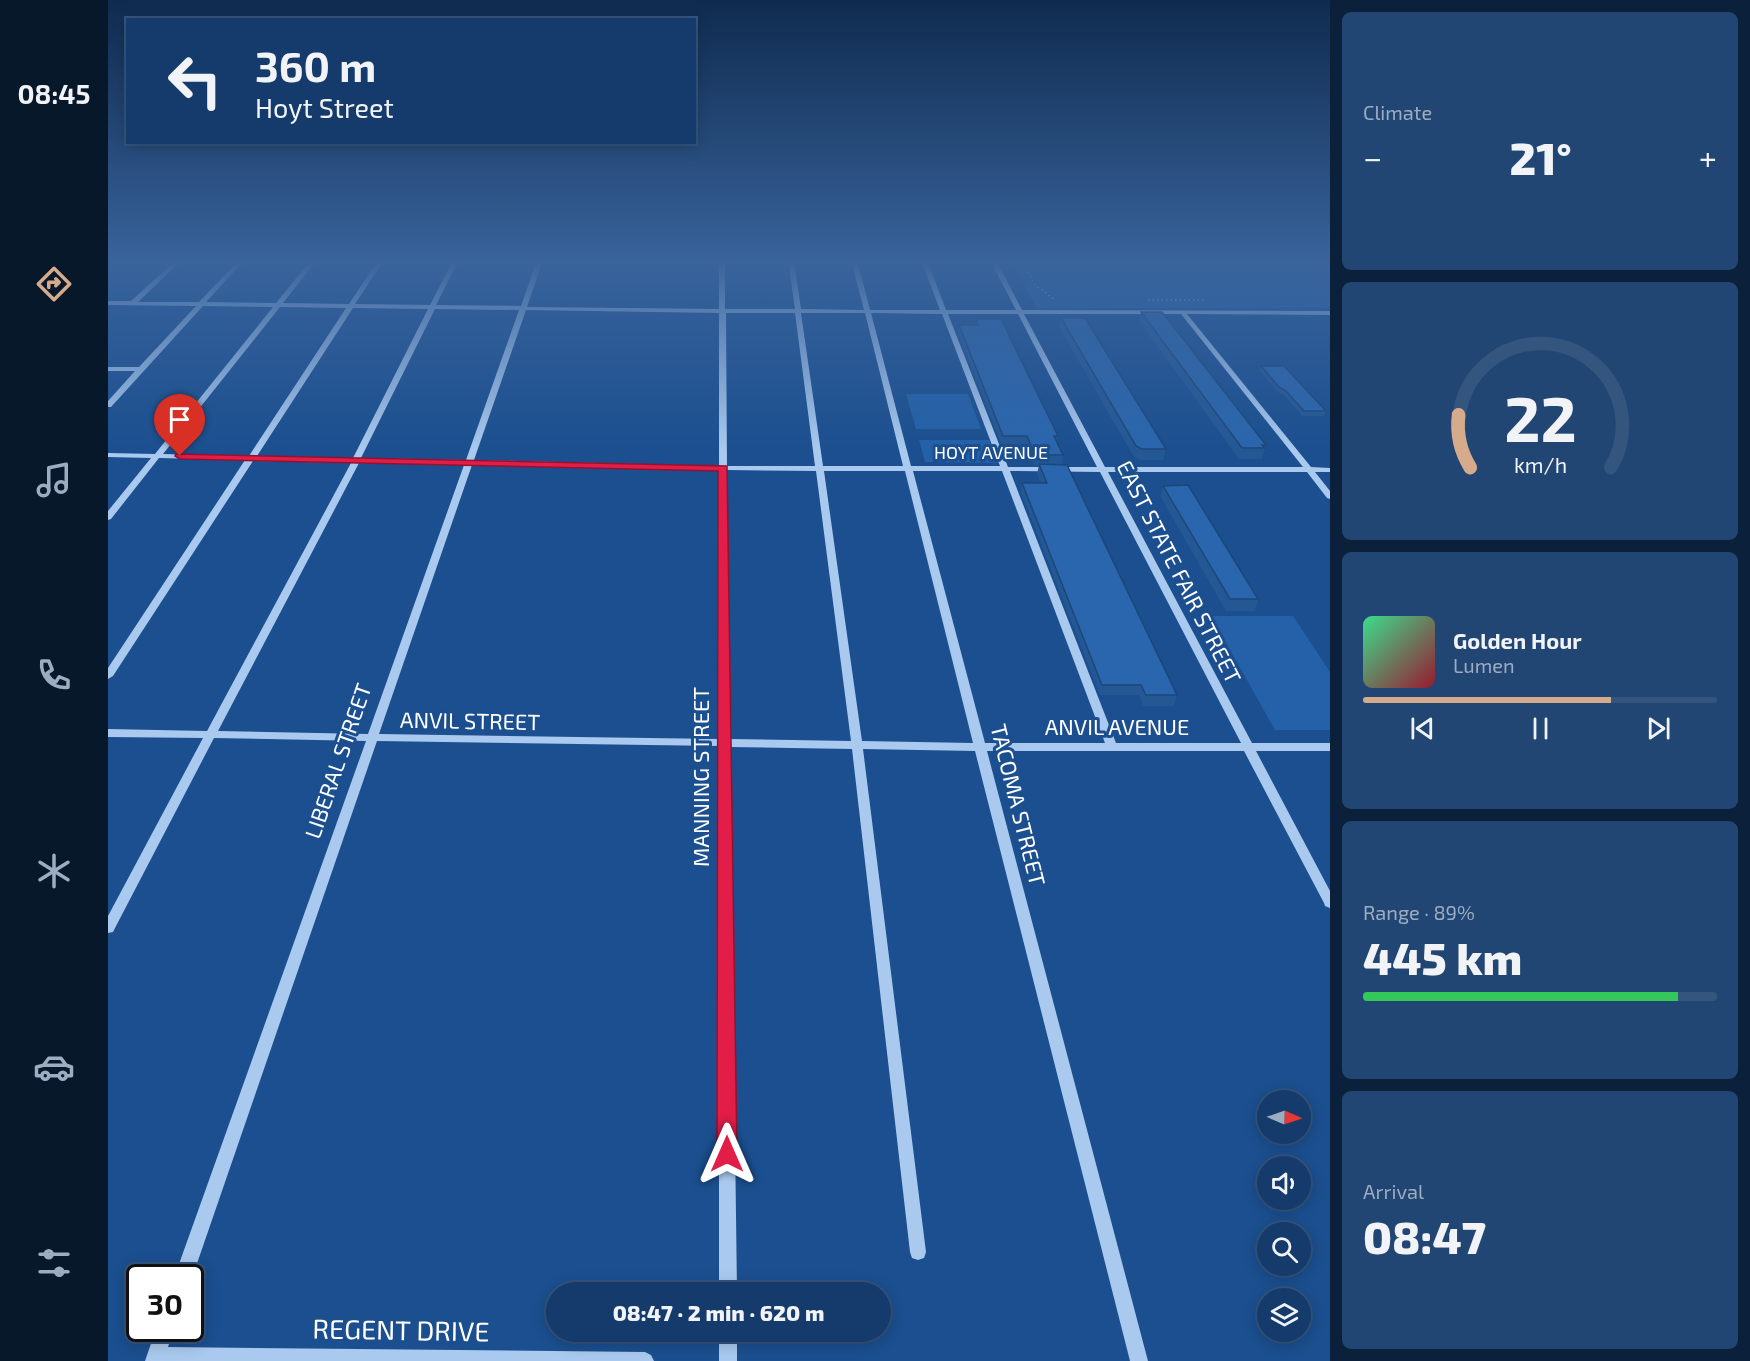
<!DOCTYPE html>
<html lang="en">
<head>
<meta charset="utf-8">
<style>
	body { margin:0; font-family:"Exo 2",sans-serif; background:#214673; color:#f1f3f6; height:100vh; display:flex; flex-direction:column; font-size:22px; white-space:nowrap }
	* { box-sizing:border-box; margin:0 }
	p { font-size:20px; color:#9dadc1 }
	.icon { flex:none; width:33px; height:33px; fill:none; stroke:currentColor; stroke-width:2; stroke-linecap:round; stroke-linejoin:round }
	.map { position:relative; flex:1; overflow:hidden }
	.panel { display:flex; flex-direction:column; gap:12px; padding:12px; background:#0b203b; width:420px }
	.panel>* { flex:none }
	.hud { position:absolute; left:18px; top:18px; width:570px; height:126px; border-radius:0px; box-shadow:0 3px 15px #0003,0 0 0 2px #33557e; background:#143b6b; color:#f1f3f6; overflow:hidden }
	.needle { width:39px; rotate:92deg }
	.tools { position:absolute; left:1149px; top:1090px; display:grid; gap:12px }
	.tools a { display:grid; place-items:center; width:54px; height:54px; border-radius:50%; background:#143b6b; box-shadow:0 3px 15px #0003,0 0 0 2px #33557e; font-size:30px }
	.speed { position:absolute; left:18px; top:1264px; display:flex; gap:12px; font-size:30px; font-weight:700; text-align:center }
	.speed>* { display:grid; place-content:center; width:78px; height:78px; border-radius:50%; background:#143b6b; box-shadow:0 3px 15px #0003,0 0 0 2px #33557e; line-height:1 }
	.speed .limit { border:3px solid #111; border-radius:9px; background:#fff; color:#111 }
	.pin { position:absolute; display:grid; place-items:center; width:51px; height:51px; color:#fff; margin:-62px -26px; border-radius:50% 50% 50% 0; rotate:-45deg; box-shadow:0 0 6px #0007 }
	.pin .icon { rotate:45deg }
	.me { position:absolute; width:66px; margin:-33px; rotate:0deg; stroke-linejoin:round; filter:drop-shadow(0 0 4px #0008) }
	.turn { display:flex; align-items:center; gap:21px; height:126px; padding:0 30px; font-size:27px }
	.turn .icon { width:78px; height:78px; stroke-width:2.5 }
	.turn b { display:block; font-size:42px; line-height:51px }
	.big { font-size:45px; font-weight:800; line-height:1.1 }
	.panel .tile { flex:1; display:flex; flex-direction:column; justify-content:center; gap:9px; min-width:0; padding:0 21px; border-radius:9px; background:#214673 }
	.panel .dial { align-items:center; gap:0 }
	.dial svg { height:156px; overflow:visible; fill:none; stroke:#33557e; stroke-width:7; stroke-linecap:round; text-anchor:middle }
	.dial text { fill:#f1f3f6; stroke:none }
	.song { display:flex; align-items:center; gap:18px }
	.cover { width:72px; height:72px; border-radius:9px; background:linear-gradient(135deg,hsl(150 70% 55%),hsl(350 70% 35%)) }
	.played { height:6px; border-radius:3px; background:linear-gradient(90deg,#d6ab8b 70%,#33557e 70%) }
	.keys { display:flex; justify-content:space-around; direction:ltr }
	.heat { display:flex; justify-content:space-between; align-items:center; font-size:33px; direction:ltr }
	.charge { height:9px; border-radius:4px; background:linear-gradient(90deg,#34c759 89%,#33557e 0) }
	.trip { position:absolute; left:438px; top:1282px; width:345px; height:60px; border-radius:30px; background:#143b6b; box-shadow:0 3px 15px #0003,0 0 0 2px #33557e; font-weight:800; line-height:60px; text-align:center }
	main { display:flex; flex:1; min-height:0 }
	.dock { display:flex; flex-direction:column; width:108px; justify-content:space-around; align-items:center; background:#08182b; color:#9dadc1 }
	.dock .icon { width:42px; height:42px }
	.dock .on { color:#d6ab8b }
	.dock b { font-size:27px; color:#f1f3f6 }
	.map>svg:first-child { display:block }
	.green { fill:#2461a8 }
	.lines { fill:none; stroke-linecap:round; stroke-linejoin:round }
	.path { stroke:#a9c9ee; stroke-width:1.5; stroke-dasharray:1.5 3; stroke-linecap:butt }
	.minor { fill:#a9c9ee; fill-rule:evenodd }
	.wall { fill:#245895 }
	.building { fill:#2a66ad; stroke:#1d4779; stroke-width:1.5 }
	.route { fill:#e11d48; stroke:#92132f; stroke-width:1.5 }
	.labels { text-anchor:middle; stroke-width:6; stroke-linejoin:round; paint-order:stroke }
	.far-street-label { font-size:18px; fill:#fff; stroke:#1b4f8f }
	.street-label { font-size:22px; fill:#fff; stroke:#1b4f8f }
	.near-street-label { font-size:27px; fill:#fff; stroke:#1b4f8f }
</style>
</head>
<body>
<main>
<nav class="dock">
<b>08:45</b>
<svg class="icon on" aria-label="directions" viewBox="0 0 24 24"><path d="M12 3l9 9-9 9-9-9zM9 14v-3h6M13 9l2 2-2 2"/></svg>
<svg class="icon" aria-label="music" viewBox="0 0 24 24"><path d="M9 18V5l10-2v13"/><circle cx="6" cy="18" r="3"/><circle cx="16" cy="16" r="3"/></svg>
<svg class="icon" aria-label="phone" viewBox="0 0 24 24"><path d="M5 4h4l2 5-3 2q2 4 5 5l2-3 5 2v4C11 20 4 13 5 4z"/></svg>
<svg class="icon" aria-label="climate" viewBox="0 0 24 24"><path d="M12 3v18M4 7l16 10M4 17L20 7"/></svg>
<svg class="icon" aria-label="car" viewBox="0 0 24 24"><path d="M5 17H2v-5l4-1 3-4h7l3 4 3 1v5h-3M9 17h6M6 11h13"/><circle cx="7" cy="17" r="2"/><circle cx="17" cy="17" r="2"/></svg>
<svg class="icon" aria-label="filters" viewBox="0 0 24 24"><path d="M4 7h16M4 17h16"/><circle cx="9" cy="7" r="2"/><circle cx="15" cy="17" r="2"/></svg>
</nav>
<div class="map">
<svg width="1222" height="1361" viewBox="0 0 1222 1361">
	<rect width="100%" height="100%" fill="#1b4f8f"/>
	<!-- green -->
	<path class="green" d="M902,260H1222V308H929Z
		M798,394H860L873,429H808Z
		M811,440H881L889,463L817,462Z
		M1103,616H1185L1222,672V730H1167Z"/>
	<g class="lines">
		<!-- path -->
		<path class="path" d="M914,260L926,284L947,300
			M1040,300H1096"/>
		<!-- minor -->
		<path class="minor" d="M68,260H74L30,302H91L131,260H137L98,302L168,303L203,260H209L175,303L241,304L270,260H276L247,304L322,305L345,260H351L328,305L413,306L429,260H435L419,307L611,309V260H617V309H687L680,260H686L693,309L756,310L743,260H749L762,310H832L813,260H819L838,310H908L882,260H888L914,310L1222,311V315L1079,314L1203,467L1222,468V472H1207L1222,491V499L1219,498L1199,472H1000L1144,743H1222V751H1148L1222,891V908L1217,906L1216,903L1136,751H879L1040,1361H1022L867,751L755,749L818,1252L816,1258L810,1260L804,1258L802,1252L744,749L622,747L629,1293H611V746L269,741L84,1278L82,1281V1278H66L258,741L106,738L7,928L5,932L0,933V916L95,738L0,737V729L99,731L243,463L145,461L5,676L0,679V668L137,460L51,458L3,519L0,520V511L43,458L0,457V453L47,454L165,307L95,306L3,407H0V401L27,371H0V367H31L88,306L0,305V301H23ZM172,307L238,308L141,456L55,454ZM245,308L320,309L245,458L149,456ZM327,309L411,310L358,460L253,458ZM418,310L611,313V466L366,460ZM618,313H687L707,466H619ZM693,313H757L795,466H715ZM763,313L834,314L892,466H803ZM840,314H910L989,467H900ZM916,314H1073L1195,467H997ZM251,463L356,465L260,734L110,731ZM364,465L611,470V739L271,734ZM619,470L708,471L743,741L622,739ZM716,471H797L865,743L754,741ZM805,471H894L997,743H877ZM902,471L992,472L1133,743H1008Z
			M48,1329H66L60,1347L537,1352L543,1355L546,1361H37Z
			M611,1332H629V1361H611Z"/>
	</g>
	<!-- wall -->
	<path class="wall" d="M1033,312L1158,445L1154,459H1131L1031,321Z
		M953,318L1058,449L1055,460H1032L1026,457L951,327Z
		M868,319L950,436L949,442L955,455L954,465L1069,695L1066,706H1035L1031,695H992L913,492L914,483H933L929,474L931,465H926L917,446H894L850,333L851,325H867Z
		M1153,366L1218,411L1216,416H1194L1177,396L1170,392L1152,371Z
		M1055,486L1150,599L1147,611H1118L1052,496Z"/>
	<!-- building -->
	<path class="building" d="M1033,312H1054L1158,445H1154L1157,448H1134Z
		M953,318H977L1058,449H1034L1028,446Z
		M868,319H893L950,436H946L955,455H927L919,436H895L851,325H870Z
		M1153,366H1176L1218,411H1196L1178,391L1171,387Z
		M931,464L959,465L1069,695H1038L1033,685H994L914,483H939Z
		M1080,485L1150,599H1122L1055,486Z"/>
	<!-- sky -->
	<linearGradient id="sky" x2="0" y2="1"><stop stop-color="#0f2b4f"/><stop offset="0.58" stop-color="#39639b"/><stop offset="1" stop-color="#39639b" stop-opacity="0"/></linearGradient>
	<rect width="1222" height="450" fill="url(#sky)"/>
	<!-- route -->
	<path class="route" d="M68,454L619,466L629,1154L626,1160L619,1163L612,1160L609,1154L610,471L72,459L67,456Z"/>
	<g class="labels">
		<!-- far-street labels -->
		<g class="far-street-label">
			<text x="883" y="459">HOYT AVENUE</text>
		</g>
		<!-- street labels -->
		<g class="street-label">
			<text transform="translate(1071 572) rotate(63)" y="8">EAST STATE FAIR STREET</text>
			<text transform="translate(362 721) rotate(1)" y="8">ANVIL STREET</text>
			<text x="1009" y="735">ANVIL AVENUE</text>
			<text transform="translate(230 761) rotate(-71)" y="8">LIBERAL STREET</text>
			<text transform="translate(593 777) rotate(-90)" y="8">MANNING STREET</text>
			<text transform="translate(910 805) rotate(76)" y="8">TACOMA STREET</text>
		</g>
		<!-- near-street labels -->
		<g class="near-street-label">
			<text transform="translate(293 1331) rotate(1)" y="9">REGENT DRIVE</text>
		</g>
	</g>
</svg>
<div class="tools">
<a><svg class="needle" viewBox="-14 -14 28 28"><path d="M0-13l5 13h-10z" fill="#e53935"/><path d="M0 13l5-13h-10z" fill="#9dadc1"/></svg></a>
<a><svg class="icon" aria-label="sound" viewBox="0 0 24 24"><path d="M4 9h4l5-4v14l-5-4H4zM17 9q2 3 0 6"/></svg></a>
<a><svg class="icon" aria-label="search" viewBox="0 0 24 24"><circle cx="10" cy="10" r="6"/><path d="M15 15l6 6"/></svg></a>
<a><svg class="icon" aria-label="layers" viewBox="0 0 24 24"><path d="M12 4l9 5-9 5-9-5zM3 14l9 5 9-5"/></svg></a>
</div>
<div class="speed"><div class="limit">30</div></div>
<div class="pin" style="left:72px;top:456px;background:#d93025"><svg class="icon" aria-label="arrive" viewBox="0 0 24 24"><path d="M6 21V4h12l-3 4 3 4H6"/></svg></div>
<svg class="me" style="left:619px;top:1154px" viewBox="-20 -20 40 40"><path d="M0-17L14 15 0 8-14 15z" fill="#e11d48" stroke="#fff" stroke-width="4"/></svg>
<div class="trip">08:47 · 2 min · 620 m</div>
<div class="hud">
<div class="turn"><svg class="icon" aria-label="left" viewBox="0 0 24 24"><path d="M17 20v-9H6M10 6l-5 5 5 5"/></svg><div><b>360 m</b>Hoyt Street</div></div>
</div>
</div>
<section class="panel">
<div class="tile"><p>Climate</p>
<div class="heat"><a>−</a><b class="big">21°</b><a>+</a></div>
</div>
<div class="tile dial"><svg viewBox="0 0 100 80">
<path d="M14 69A42 42 0 1 1 86 69"/>
<path d="M14 69A42 42 0 0 1 8 42" stroke="#d6ab8b"/>
<text x="50" y="56" font-size="32" font-weight="700">22</text>
<text x="50" y="72" font-size="11">km/h</text>
</svg></div>
<div class="tile">
<div class="song"><i class="cover"></i><div><b>Golden Hour</b><p>Lumen</p></div></div>
<div class="played"></div>
<div class="keys"><svg class="icon" aria-label="previous" viewBox="0 0 24 24"><path d="M18 5L8 12l10 7zM5 5v14"/></svg><svg class="icon" aria-label="pause" viewBox="0 0 24 24"><path d="M8 5v14M16 5v14"/></svg><svg class="icon" aria-label="next" viewBox="0 0 24 24"><path d="M6 5l10 7-10 7zM19 5v14"/></svg></div>
</div>
<div class="tile"><p>Range · 89%</p><b class="big">445 km</b><div class="charge"></div></div>
<div class="tile"><p>Arrival</p><b class="big">08:47</b></div>
</section>
</main>
</body>
</html>
